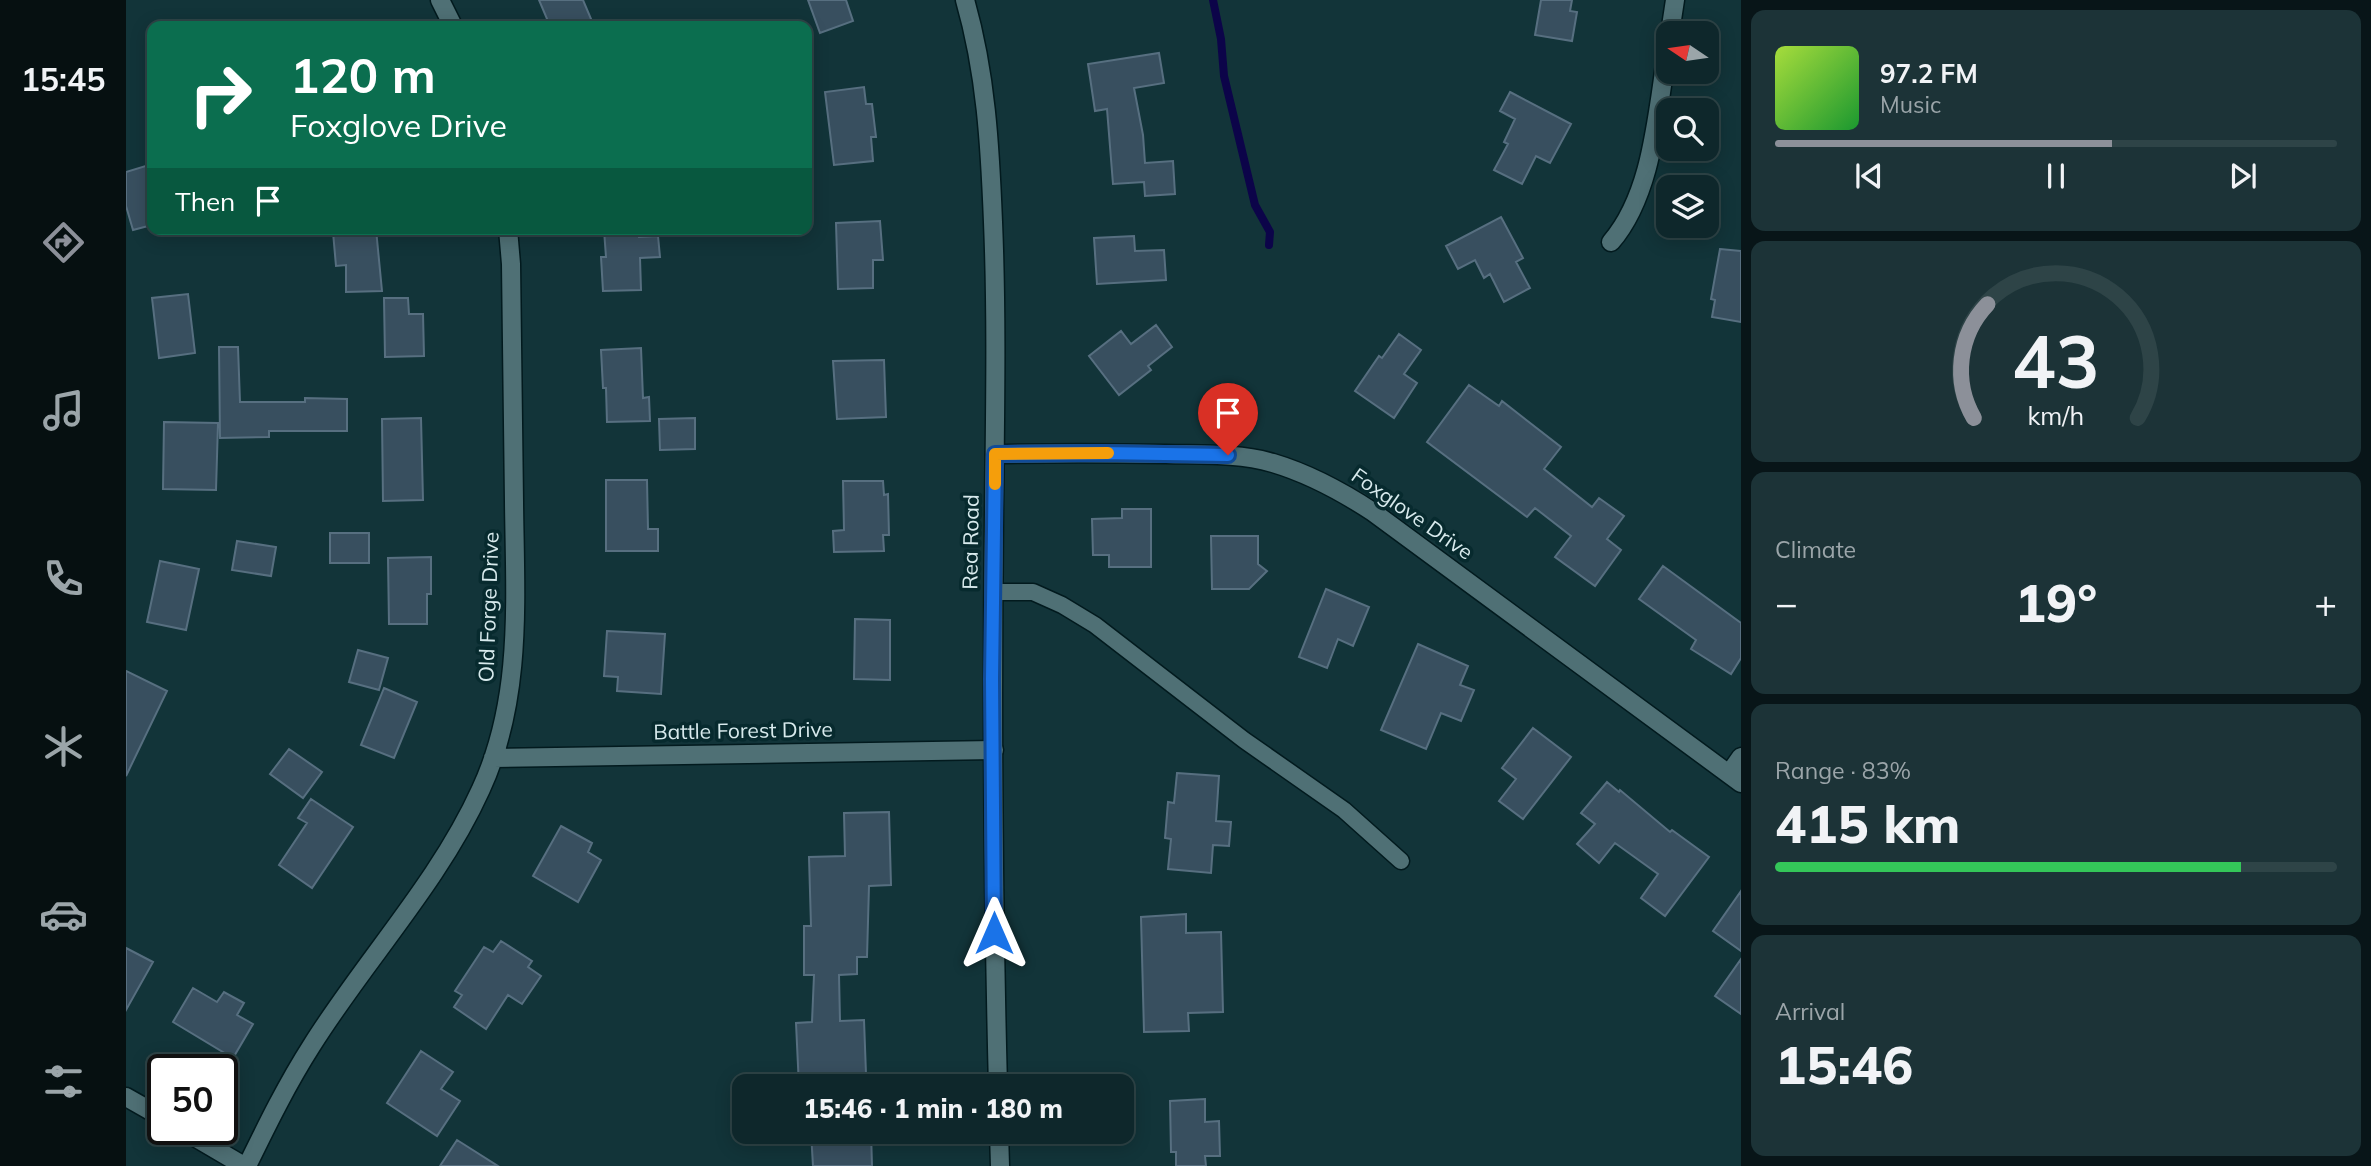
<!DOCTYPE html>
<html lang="en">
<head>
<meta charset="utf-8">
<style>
	body { margin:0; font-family:Mulish,sans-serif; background:#1c3337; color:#f1f3f6; height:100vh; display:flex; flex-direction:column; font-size:26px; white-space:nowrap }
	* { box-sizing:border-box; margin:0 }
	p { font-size:23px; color:#9ba5a9 }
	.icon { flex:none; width:38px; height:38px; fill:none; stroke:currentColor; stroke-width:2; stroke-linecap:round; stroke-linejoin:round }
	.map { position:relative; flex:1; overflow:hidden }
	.panel { display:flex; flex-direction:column; gap:10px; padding:10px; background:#081518; width:630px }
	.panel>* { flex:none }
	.banner { position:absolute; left:21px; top:21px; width:665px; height:214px; border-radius:14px; box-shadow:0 4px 18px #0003,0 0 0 2px #2e4447; background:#0b6e4f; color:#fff; overflow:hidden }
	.needle { width:46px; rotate:283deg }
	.controls { position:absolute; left:1530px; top:21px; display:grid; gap:14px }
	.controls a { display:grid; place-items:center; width:63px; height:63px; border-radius:14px; background:#0e272b; box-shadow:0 4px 18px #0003,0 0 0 2px #2e4447; font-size:35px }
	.speed { position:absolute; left:21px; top:1054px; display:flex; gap:14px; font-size:35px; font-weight:700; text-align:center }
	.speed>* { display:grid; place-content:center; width:91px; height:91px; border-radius:50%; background:#0e272b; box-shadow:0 4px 18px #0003,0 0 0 2px #2e4447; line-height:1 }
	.speed .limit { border:4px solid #111; border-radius:10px; background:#fff; color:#111 }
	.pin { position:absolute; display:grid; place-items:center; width:60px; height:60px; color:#fff; margin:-72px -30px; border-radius:50% 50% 50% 0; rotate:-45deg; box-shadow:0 0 7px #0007 }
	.pin .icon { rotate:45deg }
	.me { position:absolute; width:77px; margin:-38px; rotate:0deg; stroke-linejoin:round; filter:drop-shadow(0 0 5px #0008) }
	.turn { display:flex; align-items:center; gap:24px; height:147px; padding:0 28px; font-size:32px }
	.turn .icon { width:91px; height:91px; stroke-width:2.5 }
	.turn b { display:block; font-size:49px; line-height:60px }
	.then { display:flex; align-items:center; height:66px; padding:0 28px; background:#0003; gap:14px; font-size:26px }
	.big { font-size:52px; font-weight:800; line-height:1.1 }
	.panel .card { flex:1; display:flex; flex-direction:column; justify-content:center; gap:10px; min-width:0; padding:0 24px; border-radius:14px; background:#1c3337 }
	.panel .dial { align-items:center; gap:0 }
	.dial svg { height:182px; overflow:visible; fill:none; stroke:#2e4447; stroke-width:7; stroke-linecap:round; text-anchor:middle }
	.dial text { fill:#f1f3f6; stroke:none }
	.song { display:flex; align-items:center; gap:21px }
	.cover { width:84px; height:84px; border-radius:10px; background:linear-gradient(135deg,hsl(80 70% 55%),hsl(130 70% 35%)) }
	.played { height:7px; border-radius:4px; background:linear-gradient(90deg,#8c9099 60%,#2e4447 60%) }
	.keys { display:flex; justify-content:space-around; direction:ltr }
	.heat { display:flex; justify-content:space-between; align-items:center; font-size:38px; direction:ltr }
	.charge { height:10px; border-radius:5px; background:linear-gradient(90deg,#34c759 83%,#2e4447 0) }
	.trip { position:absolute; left:606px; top:1074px; width:402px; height:70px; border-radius:14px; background:#0e272b; box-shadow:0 4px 18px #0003,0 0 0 2px #2e4447; font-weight:800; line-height:70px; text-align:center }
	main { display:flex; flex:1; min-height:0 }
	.tabs { display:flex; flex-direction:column; width:126px; justify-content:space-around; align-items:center; background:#061011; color:#9ba5a9 }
	.tabs .icon { width:49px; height:49px }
	.tabs .on { color:#8c9099 }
	.tabs b { font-size:32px; color:#f1f3f6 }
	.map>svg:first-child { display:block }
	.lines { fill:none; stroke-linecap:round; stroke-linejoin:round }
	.stream { stroke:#0c0449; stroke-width:8 }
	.building { fill:#384f5f; stroke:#576f80; stroke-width:2 }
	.lane-casing { stroke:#021a1e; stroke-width:19 }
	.street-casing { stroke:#021a1e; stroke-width:21 }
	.secondary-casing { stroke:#021a1e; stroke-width:21 }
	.lane { stroke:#4f7075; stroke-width:16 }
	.street { stroke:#4f7075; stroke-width:18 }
	.secondary { stroke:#4f7075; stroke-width:18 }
	.route-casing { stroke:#114b97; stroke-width:18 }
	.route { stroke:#1a73e8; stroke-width:12 }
	.slow { stroke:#f59e0b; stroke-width:12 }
	.labels { text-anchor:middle; stroke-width:7; stroke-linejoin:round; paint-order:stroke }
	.street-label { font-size:21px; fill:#d8eaed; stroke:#072a2e }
</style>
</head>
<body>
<main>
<nav class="tabs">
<b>15:45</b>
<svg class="icon on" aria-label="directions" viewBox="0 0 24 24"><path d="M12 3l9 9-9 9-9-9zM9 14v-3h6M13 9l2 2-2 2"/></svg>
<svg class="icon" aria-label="music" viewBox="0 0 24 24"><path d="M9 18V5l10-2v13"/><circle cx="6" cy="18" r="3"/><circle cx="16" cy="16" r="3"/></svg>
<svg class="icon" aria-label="phone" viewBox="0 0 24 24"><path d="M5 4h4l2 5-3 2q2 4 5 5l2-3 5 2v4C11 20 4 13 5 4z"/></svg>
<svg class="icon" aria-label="climate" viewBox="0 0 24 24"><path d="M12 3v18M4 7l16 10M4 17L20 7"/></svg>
<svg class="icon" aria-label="car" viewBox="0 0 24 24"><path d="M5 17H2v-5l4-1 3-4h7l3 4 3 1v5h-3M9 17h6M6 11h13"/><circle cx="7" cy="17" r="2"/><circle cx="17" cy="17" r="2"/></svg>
<svg class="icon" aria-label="filters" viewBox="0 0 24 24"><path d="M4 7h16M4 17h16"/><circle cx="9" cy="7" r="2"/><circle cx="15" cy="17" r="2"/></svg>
</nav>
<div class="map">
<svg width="1615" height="1166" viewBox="0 0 1615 1166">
	<rect width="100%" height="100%" fill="#123439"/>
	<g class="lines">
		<!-- stream -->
		<path class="stream" d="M1087,0L1095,39L1098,76L1129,205L1144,232L1143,245"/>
	</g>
	<!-- building -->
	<path class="building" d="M413,0H457L468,26H424Z
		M682,0H720L727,21L694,33Z
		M1415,0H1446L1444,11L1451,12L1446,41L1409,35Z
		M1033,53L1038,83L1008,88L1017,135L1019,163L1047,161L1049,194L1019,196L1018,182L987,184L981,109L969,111L962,64Z
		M738,87L740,104H746L750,137H745L747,161L708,165L699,92Z
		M1384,92L1445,124L1424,163L1410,156L1396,184L1368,170L1382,144L1378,142L1389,119L1374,111Z
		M26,164V225L7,230L0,206V172Z
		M1375,217L1397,258L1390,262L1404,288L1378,302L1364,274L1358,278L1349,260L1332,269L1320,246Z
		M754,221L757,260H747V288L712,289L710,223Z
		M250,229L256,291L220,292V265L210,266L207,232Z
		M512,229L513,237L532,236L534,257L514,258L515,290L477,291L475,257H480L478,230Z
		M1008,236L1009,251L1038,250L1040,280L971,284L968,238Z
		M1594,249L1615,251V322L1586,317L1589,300L1585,299Z
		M62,294L69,353L33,358L26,298Z
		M258,298H282L283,314H297L298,356L259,357Z
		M1030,325L1046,347L1022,366L1025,370L993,395L963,356L995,331L1005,344Z
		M1273,334L1295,350L1278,374L1291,383L1268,418L1229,391L1253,356L1256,358Z
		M93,347H112L114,402H179V398L221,399V431H143V437L94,438Z
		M515,348L517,398L523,397L524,421L481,422L480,388H477L475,350Z
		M758,360L760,417L711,419L707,361Z
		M1343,385L1373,406L1376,401L1435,447L1418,469L1466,507L1473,498L1498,516L1481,539L1495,550L1469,586L1429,557L1445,536L1409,508L1401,517L1301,442Z
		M295,418L297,500L257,501L256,419Z
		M569,418V449L534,450L533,419Z
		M38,422L92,423L90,490L37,489Z
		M480,480H521L522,529H532V551H480Z
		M717,481H757L758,495L762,494L763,535H757L758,551L708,552L707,531L718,530Z
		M996,509H1025V567H983V555H967L966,519L996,518Z
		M204,533H243V563H204Z
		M1085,536H1132V564L1141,571L1123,589H1086Z
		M111,541L150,547L145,576L106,570Z
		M305,557V594H301V624H263L262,558Z
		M34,561L73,569L60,630L21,622Z
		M1537,566L1615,623V658L1605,674L1565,649L1570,640L1513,599Z
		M1200,589L1243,607L1227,646L1212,639L1201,668L1173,657Z
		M729,619L764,620V680L728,679Z
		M481,631L539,634L535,694L491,691L492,677L478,676Z
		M1292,644L1342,666L1334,685L1348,690L1335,721L1315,713L1300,749L1255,730Z
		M232,650L262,658L253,690L223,682Z
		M0,671L41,691L0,776Z
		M258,688L291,702L268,758L235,745Z
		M1407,728L1445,757L1397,819L1373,801L1390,779L1376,768Z
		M163,749L196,772L177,798L144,774Z
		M1051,773L1093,776L1090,821L1105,822L1103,846L1087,845L1085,873L1042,869L1045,839L1039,838L1042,802L1048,803Z
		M1481,782L1493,792L1494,790L1544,832L1546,830L1583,857L1539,916L1515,898L1532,874L1489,843L1473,863L1451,844L1469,824L1455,813Z
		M185,799L227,827L186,888L153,865L181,823L172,818Z
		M763,812L765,885L743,886L741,957H731V974L713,975L714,1021L738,1020L740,1074H733L734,1087H673L670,1023L686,1022L688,975H678V926H685L683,857L719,856L718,813Z
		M435,826L466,843L462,852L475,860L452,902L407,876Z
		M1615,891V951L1587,931Z
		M1060,914V933L1095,932L1097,1012L1062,1013L1063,1031L1018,1032L1015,917Z
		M375,941L406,961L402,967L415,976L396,1004L382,995L360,1029L328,1007L336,995L329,991L358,947L367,952Z
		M0,948L27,962L0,1010Z
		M1615,959V1014L1589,996Z
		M67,988L91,1002L98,992L118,1003L111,1015L127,1024L107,1058L47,1022Z
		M295,1051L327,1072L315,1089L334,1101L311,1136L261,1103Z
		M1079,1099V1122L1093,1121L1094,1156H1079L1080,1166H1050V1152H1045L1044,1101Z
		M685,1132H745L746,1166H687Z
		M331,1140L372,1166H314Z"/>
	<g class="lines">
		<defs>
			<path id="lane" d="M867,592H907L936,605L969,625L1118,740L1218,810L1275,861"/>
			<path id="street" d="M314,0L327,26
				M1544,33L1549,0
				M1485,242C1528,192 1531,109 1542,46
				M869,454C926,453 983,453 1040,454C1076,455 1112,453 1147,463C1184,474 1215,491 1247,512L1615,783
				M367,758L868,750
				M1603,774L1615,757
				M0,1097L37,1118
				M55,1129L118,1166
				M121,1166C141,1125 161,1084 186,1045C240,959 313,882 355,789C397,698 389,599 388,502C387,423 386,343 385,264L382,229"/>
			<path id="secondary" d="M839,0C860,73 864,146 867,222C871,319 869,415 868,512C866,704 867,895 872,1087
				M873,1132L874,1166"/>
		</defs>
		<!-- lane casing -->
		<use href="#lane" class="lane-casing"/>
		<!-- street casing -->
		<use href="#street" class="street-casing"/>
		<!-- secondary casing -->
		<use href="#secondary" class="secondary-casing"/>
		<!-- lane -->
		<use href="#lane" class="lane"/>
		<!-- street -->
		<use href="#street" class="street"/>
		<!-- secondary -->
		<use href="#secondary" class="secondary"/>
	</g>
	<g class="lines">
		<defs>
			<path id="route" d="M868,933L866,679L869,454L975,453L1102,455"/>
		</defs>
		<!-- route casing -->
		<use href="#route" class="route-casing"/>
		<!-- route -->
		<use href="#route" class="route"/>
		<!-- slow -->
		<path class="slow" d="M869,484V454L982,453"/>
	</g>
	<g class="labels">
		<!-- street labels -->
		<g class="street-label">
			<text transform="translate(1286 514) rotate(35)" y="7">Foxglove Drive</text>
			<text transform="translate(845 542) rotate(-89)" y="7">Rea Road</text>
			<text transform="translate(363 607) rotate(-88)" y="7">Old Forge Drive</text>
			<text transform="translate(617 731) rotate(-1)" y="7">Battle Forest Drive</text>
		</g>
	</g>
</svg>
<div class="controls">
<a><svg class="needle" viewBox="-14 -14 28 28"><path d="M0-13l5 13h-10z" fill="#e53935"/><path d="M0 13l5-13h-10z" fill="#9ba5a9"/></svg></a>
<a><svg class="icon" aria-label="search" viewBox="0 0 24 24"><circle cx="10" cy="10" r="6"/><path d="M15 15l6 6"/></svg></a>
<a><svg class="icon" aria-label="layers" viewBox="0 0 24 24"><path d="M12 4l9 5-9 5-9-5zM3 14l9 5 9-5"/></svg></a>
</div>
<div class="speed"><div class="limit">50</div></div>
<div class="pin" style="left:1102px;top:455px;background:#d93025"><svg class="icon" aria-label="arrive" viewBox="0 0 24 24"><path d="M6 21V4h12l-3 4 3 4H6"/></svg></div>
<svg class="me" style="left:868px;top:933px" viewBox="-20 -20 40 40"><path d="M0-17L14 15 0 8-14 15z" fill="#1a73e8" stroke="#fff" stroke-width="4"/></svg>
<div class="trip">15:46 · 1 min · 180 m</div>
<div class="banner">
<div class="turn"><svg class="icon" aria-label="right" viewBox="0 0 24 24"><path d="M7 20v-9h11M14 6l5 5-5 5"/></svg><div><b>120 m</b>Foxglove Drive</div></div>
<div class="then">Then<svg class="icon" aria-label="arrive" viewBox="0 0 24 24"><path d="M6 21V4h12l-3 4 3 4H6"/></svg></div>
</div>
</div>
<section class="panel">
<div class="card">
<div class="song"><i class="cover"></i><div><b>97.2 FM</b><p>Music</p></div></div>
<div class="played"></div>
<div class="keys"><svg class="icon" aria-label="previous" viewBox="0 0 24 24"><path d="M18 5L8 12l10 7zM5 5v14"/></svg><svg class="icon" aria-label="pause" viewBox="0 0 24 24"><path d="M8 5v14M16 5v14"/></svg><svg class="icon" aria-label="next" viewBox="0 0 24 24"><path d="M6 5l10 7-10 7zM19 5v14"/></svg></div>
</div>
<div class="card dial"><svg viewBox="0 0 100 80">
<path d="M14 69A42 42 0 1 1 86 69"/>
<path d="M14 69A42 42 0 0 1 20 19" stroke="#8c9099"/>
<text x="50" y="56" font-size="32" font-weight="700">43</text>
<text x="50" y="72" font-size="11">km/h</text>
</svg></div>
<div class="card"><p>Climate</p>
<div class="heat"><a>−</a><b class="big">19°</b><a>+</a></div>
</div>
<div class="card"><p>Range · 83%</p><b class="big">415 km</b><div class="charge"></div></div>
<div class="card"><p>Arrival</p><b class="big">15:46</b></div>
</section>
</main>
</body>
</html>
